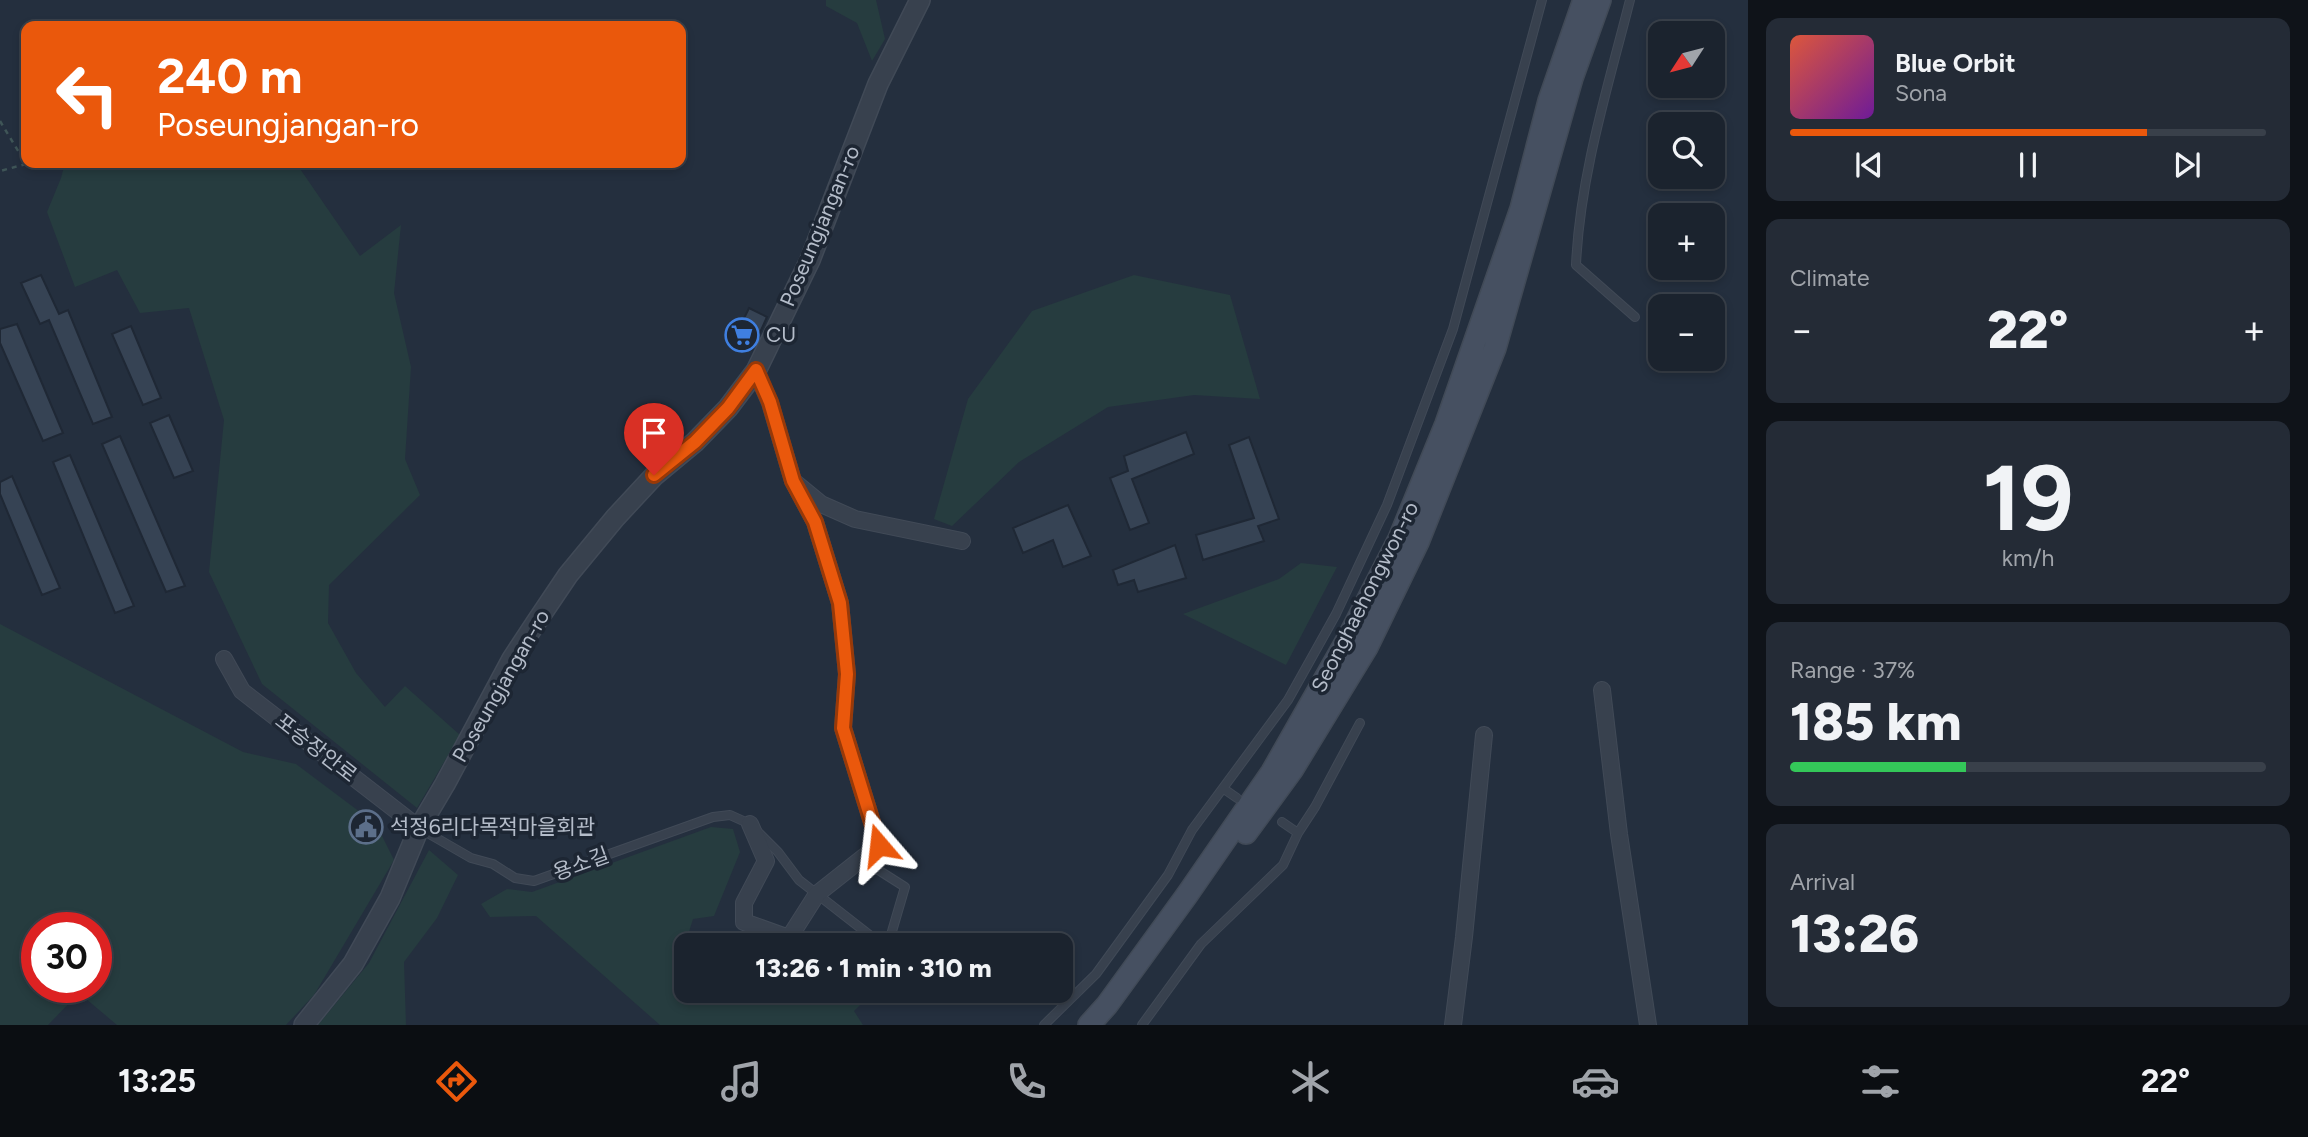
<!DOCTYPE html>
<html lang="en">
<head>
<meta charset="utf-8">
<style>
	body { margin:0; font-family:Figtree,"Noto Sans KR",sans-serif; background:#242b36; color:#f1f3f6; height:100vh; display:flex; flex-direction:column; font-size:26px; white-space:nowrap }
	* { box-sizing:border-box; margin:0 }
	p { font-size:23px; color:#a0a4aa }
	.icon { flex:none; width:38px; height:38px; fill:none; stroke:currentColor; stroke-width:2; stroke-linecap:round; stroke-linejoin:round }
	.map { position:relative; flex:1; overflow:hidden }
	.panel { display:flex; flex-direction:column; gap:18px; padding:18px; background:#0f1319; width:560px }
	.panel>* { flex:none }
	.banner { position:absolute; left:21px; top:21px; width:665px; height:147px; border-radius:14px; box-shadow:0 4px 10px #0003,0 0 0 2px #39404a; background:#ea580c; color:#fff; overflow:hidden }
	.needle { width:46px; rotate:234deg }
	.buttons { position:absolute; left:1648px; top:21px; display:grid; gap:14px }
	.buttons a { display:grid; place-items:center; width:77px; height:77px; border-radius:14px; background:#1b232e; box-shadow:0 4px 10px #0003,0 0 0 2px #39404a; font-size:35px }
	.speed { position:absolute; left:21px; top:912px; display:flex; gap:14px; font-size:35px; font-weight:700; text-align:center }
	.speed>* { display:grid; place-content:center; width:91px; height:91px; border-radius:50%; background:#1b232e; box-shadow:0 4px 10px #0003,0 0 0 2px #39404a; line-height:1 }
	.speed .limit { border:10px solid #d22; background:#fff; color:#111 }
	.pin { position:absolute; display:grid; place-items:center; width:60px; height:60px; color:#fff; margin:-72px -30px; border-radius:50% 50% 50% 0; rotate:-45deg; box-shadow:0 0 7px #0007 }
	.pin .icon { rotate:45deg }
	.me { position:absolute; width:77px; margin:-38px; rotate:343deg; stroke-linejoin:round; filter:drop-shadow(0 0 5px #0008) }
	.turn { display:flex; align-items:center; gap:24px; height:147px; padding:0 21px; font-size:32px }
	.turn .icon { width:91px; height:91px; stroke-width:2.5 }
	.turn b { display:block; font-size:49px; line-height:60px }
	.big { font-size:52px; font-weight:800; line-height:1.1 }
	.panel .widget { flex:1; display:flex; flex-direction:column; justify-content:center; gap:10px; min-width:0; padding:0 24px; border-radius:14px; background:#242b36 }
	.panel .dial { align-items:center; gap:0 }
	.dial b { font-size:91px; line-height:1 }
	.song { display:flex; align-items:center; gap:21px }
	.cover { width:84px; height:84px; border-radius:10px; background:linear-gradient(135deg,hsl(10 70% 55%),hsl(280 70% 35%)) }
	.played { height:7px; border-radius:4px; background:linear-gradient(90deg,#ea580c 75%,#39404a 75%) }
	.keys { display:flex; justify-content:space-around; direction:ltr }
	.heat { display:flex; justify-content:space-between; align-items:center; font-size:38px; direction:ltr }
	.charge { height:10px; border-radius:5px; background:linear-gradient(90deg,#34c759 37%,#39404a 0) }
	.trip { position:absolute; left:674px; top:933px; width:399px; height:70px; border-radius:14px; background:#1b232e; box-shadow:0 4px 10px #0003,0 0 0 2px #39404a; font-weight:800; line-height:70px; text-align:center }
	.menu { display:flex; height:112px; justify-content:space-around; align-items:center; background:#0b0e12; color:#a0a4aa }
	.menu .icon { width:49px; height:49px }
	.menu .active { color:#ea580c }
	.menu b { font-size:32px; color:#f1f3f6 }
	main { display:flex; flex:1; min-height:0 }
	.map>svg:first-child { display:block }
	.green { fill:#263c3f; fill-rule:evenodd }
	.building { fill:#364354; stroke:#1f2835; stroke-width:2 }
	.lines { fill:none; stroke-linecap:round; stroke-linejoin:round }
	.service-casing { stroke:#414a57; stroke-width:10 }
	.minor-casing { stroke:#414a57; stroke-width:18 }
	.tertiary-casing { stroke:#414a57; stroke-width:22 }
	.secondary-casing { stroke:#414a57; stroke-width:24 }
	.path { stroke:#3f5557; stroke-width:2.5; stroke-dasharray:5 5; stroke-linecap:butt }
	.service { stroke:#38414e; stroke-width:8 }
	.minor { stroke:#38414e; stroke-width:16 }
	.tertiary { stroke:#38414e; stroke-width:19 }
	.secondary { stroke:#465061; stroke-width:21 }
	.route-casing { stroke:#983908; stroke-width:18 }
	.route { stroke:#ea580c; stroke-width:12 }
	.labels { text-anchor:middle; stroke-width:7; stroke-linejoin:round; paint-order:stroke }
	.street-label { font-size:21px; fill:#b4bcc9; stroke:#1d2633 }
	.poi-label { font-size:21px; fill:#b4bcc9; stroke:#1d2633; text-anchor:start }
</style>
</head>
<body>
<main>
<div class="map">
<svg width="1748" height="1025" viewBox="0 0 1748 1025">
	<rect width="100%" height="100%" fill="#242f3e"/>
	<!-- green -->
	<path class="green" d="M826,0H876L885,39L872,61L857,23L826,6Z
		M65,163H296L360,256L401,225L394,293L411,367L405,459L420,495L329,585L328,623L356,673L385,707L405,686L460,735L417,808L262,684L209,572L224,420L189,308L140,313L117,270L75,287L47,212L61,178Z
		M1134,275L1230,295L1260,399L1194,395L1108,407L1019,462L952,526L934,519L968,399L1032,311Z
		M1301,563L1337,567L1286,665L1183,614L1279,579Z
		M0,624L243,752L296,764L376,824L394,860L314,995L286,1025H117L79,993L48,1025H0ZM37,928H96V987H37Z
		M711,827L733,829L740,852L714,916L693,919L682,954L686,963V990L796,993L798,990L874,991L854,1011L863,1025H660L536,916L490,917L481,904L507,889L532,892Z
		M429,850L458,875L437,918L404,962L406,1025H318L369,963Z"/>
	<!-- building -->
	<path class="building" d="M41,275L59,314L68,310L112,417L93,424L49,320L40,324L21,283Z
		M749,308L767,317L752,350L733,341Z
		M17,324L63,433L43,441L0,343V329Z
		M131,326L161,398L143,405L112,334Z
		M169,415L193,471L174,478L150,423Z
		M1186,432L1194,454L1132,479L1149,523L1130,530L1110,478L1128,471L1124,456Z
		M120,436L185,586L166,592L102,444Z
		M1249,437L1279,519L1258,526L1264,541L1203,560L1196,535L1254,518L1229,445Z
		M70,455L134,606L115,613L53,462Z
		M12,476L60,588L42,595L0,494V482Z
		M1068,505L1091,556L1063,567L1053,540L1023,553L1013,528Z
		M1175,545L1186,578L1138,592L1134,580L1118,585L1113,570Z"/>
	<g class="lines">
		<defs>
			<path id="service" d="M1630,0C1608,87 1580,175 1576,265L1635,317
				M1224,789L1237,798
				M1282,822L1298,833
				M419,828L471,858L493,864L515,878L534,881L713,817L730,815L750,824L778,852L799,880L872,937L888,945
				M861,859L905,887L888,945
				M1044,1025L1096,974L1168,875L1192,830L1288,700L1336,614L1387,505L1453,329L1542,0
				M1142,1025L1201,944L1283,865L1298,833L1315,807L1360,723"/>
			<path id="minor" d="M756,371L770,403L793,481L821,504L855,519L962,541
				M224,659L242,691L419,828
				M1602,690L1619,834L1648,1025
				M750,824L766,861L744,903V922L789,938L817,894L879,845L843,728L847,674L840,603L815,522L793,481
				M1453,1025L1464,937L1484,735"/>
			<path id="tertiary" d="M304,1025L353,964L390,898L419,828L445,784L512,659L537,621L568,575L615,518L654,476L695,442L728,408L756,371L810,260L878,84L920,0"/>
			<path id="secondary" d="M1246,833L1292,770L1367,647L1418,542L1495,348L1572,78L1600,0
				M1089,1025L1107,1005L1187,895L1272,772L1347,640L1399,539L1446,424L1521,209L1549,101L1584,0"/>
		</defs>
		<!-- service casing -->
		<use href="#service" class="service-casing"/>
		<!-- minor casing -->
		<use href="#minor" class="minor-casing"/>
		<!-- tertiary casing -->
		<use href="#tertiary" class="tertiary-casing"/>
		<!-- secondary casing -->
		<use href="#secondary" class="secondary-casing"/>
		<!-- path -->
		<path class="path" d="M0,121L26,164L0,171"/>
		<!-- service -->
		<use href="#service" class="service"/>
		<!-- minor -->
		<use href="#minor" class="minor"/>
		<!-- tertiary -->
		<use href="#tertiary" class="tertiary"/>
		<!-- secondary -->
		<use href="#secondary" class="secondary"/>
	</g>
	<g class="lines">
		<defs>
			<path id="route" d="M654,475L695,442L728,408L756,370L770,402L793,481L815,522L840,603L847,674L843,728L879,845"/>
		</defs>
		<!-- route casing -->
		<use href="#route" class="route-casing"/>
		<!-- route -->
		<use href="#route" class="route"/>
	</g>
	<!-- icons -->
	<defs>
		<symbol id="supermarket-ring" viewBox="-11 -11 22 22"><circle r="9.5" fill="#1d2633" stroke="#3f7fe0" stroke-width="1.5"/><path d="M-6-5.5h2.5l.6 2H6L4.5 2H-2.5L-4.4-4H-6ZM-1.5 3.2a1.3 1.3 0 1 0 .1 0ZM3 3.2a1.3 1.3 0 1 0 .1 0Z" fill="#3f7fe0"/></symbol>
		<symbol id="civic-ring" viewBox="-11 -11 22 22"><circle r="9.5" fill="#1d2633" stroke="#5c6f8a" stroke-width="1.5"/><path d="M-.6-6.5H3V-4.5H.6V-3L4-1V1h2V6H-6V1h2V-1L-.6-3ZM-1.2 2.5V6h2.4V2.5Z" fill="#5c6f8a"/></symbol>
	</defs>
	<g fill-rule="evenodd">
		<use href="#supermarket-ring" x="723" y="316" width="38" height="38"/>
		<use href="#civic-ring" x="347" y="808" width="38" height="38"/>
	</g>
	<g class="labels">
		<!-- street labels -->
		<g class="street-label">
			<text transform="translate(820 226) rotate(-67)" y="7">Poseungjangan-ro</text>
			<text transform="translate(1365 597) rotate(-63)" y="7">Seonghaehongwon-ro</text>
			<text transform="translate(501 686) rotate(-60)" y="7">Poseungjangan-ro</text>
			<text transform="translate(316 748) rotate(38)" y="7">포승장안로</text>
			<text transform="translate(581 864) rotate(-20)" y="7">용소길</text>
		</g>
		<!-- poi labels -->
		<g class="poi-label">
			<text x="766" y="342">CU</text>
			<text x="390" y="834">석정6리다목적마을회관</text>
		</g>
	</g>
</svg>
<div class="buttons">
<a><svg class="needle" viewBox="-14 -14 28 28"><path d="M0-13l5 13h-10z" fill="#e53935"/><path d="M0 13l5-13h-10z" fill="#a0a4aa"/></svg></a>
<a><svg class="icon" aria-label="search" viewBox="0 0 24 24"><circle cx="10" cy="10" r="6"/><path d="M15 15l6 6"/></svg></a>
<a>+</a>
<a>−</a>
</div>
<div class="speed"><div class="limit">30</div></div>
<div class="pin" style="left:654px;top:475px;background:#d93025"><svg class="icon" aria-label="arrive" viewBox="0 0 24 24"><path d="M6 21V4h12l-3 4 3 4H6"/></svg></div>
<svg class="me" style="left:879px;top:845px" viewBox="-20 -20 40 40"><path d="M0-17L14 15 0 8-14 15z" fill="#ea580c" stroke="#fff" stroke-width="4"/></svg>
<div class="trip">13:26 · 1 min · 310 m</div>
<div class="banner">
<div class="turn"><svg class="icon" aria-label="left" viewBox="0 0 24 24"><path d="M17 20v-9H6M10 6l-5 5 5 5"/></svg><div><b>240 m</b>Poseungjangan-ro</div></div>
</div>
</div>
<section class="panel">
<div class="widget">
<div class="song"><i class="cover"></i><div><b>Blue Orbit</b><p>Sona</p></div></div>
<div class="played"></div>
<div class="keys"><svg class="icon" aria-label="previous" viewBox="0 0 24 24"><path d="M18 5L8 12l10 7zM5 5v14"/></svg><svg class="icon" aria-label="pause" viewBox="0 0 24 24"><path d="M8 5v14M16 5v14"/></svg><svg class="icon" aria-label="next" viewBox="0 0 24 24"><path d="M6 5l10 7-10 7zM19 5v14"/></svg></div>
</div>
<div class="widget"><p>Climate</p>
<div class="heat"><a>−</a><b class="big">22°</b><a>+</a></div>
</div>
<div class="widget dial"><b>19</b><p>km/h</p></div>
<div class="widget"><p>Range · 37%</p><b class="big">185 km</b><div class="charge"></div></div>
<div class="widget"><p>Arrival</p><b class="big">13:26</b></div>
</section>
</main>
<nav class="menu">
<b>13:25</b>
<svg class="icon active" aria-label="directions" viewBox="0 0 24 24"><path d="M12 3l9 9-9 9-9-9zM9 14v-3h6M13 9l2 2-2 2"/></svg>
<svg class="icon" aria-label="music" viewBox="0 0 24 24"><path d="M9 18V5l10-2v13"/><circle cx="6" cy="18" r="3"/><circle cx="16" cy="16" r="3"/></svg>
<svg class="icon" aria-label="phone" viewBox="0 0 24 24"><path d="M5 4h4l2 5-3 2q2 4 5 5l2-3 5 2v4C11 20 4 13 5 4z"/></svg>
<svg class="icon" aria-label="climate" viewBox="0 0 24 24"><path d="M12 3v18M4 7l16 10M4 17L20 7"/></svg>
<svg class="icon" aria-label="car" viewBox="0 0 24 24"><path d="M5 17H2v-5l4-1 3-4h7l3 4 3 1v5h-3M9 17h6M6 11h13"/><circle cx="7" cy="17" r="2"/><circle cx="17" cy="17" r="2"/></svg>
<svg class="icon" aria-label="filters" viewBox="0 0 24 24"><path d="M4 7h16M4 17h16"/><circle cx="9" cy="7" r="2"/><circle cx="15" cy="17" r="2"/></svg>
<b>22°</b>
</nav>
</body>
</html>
